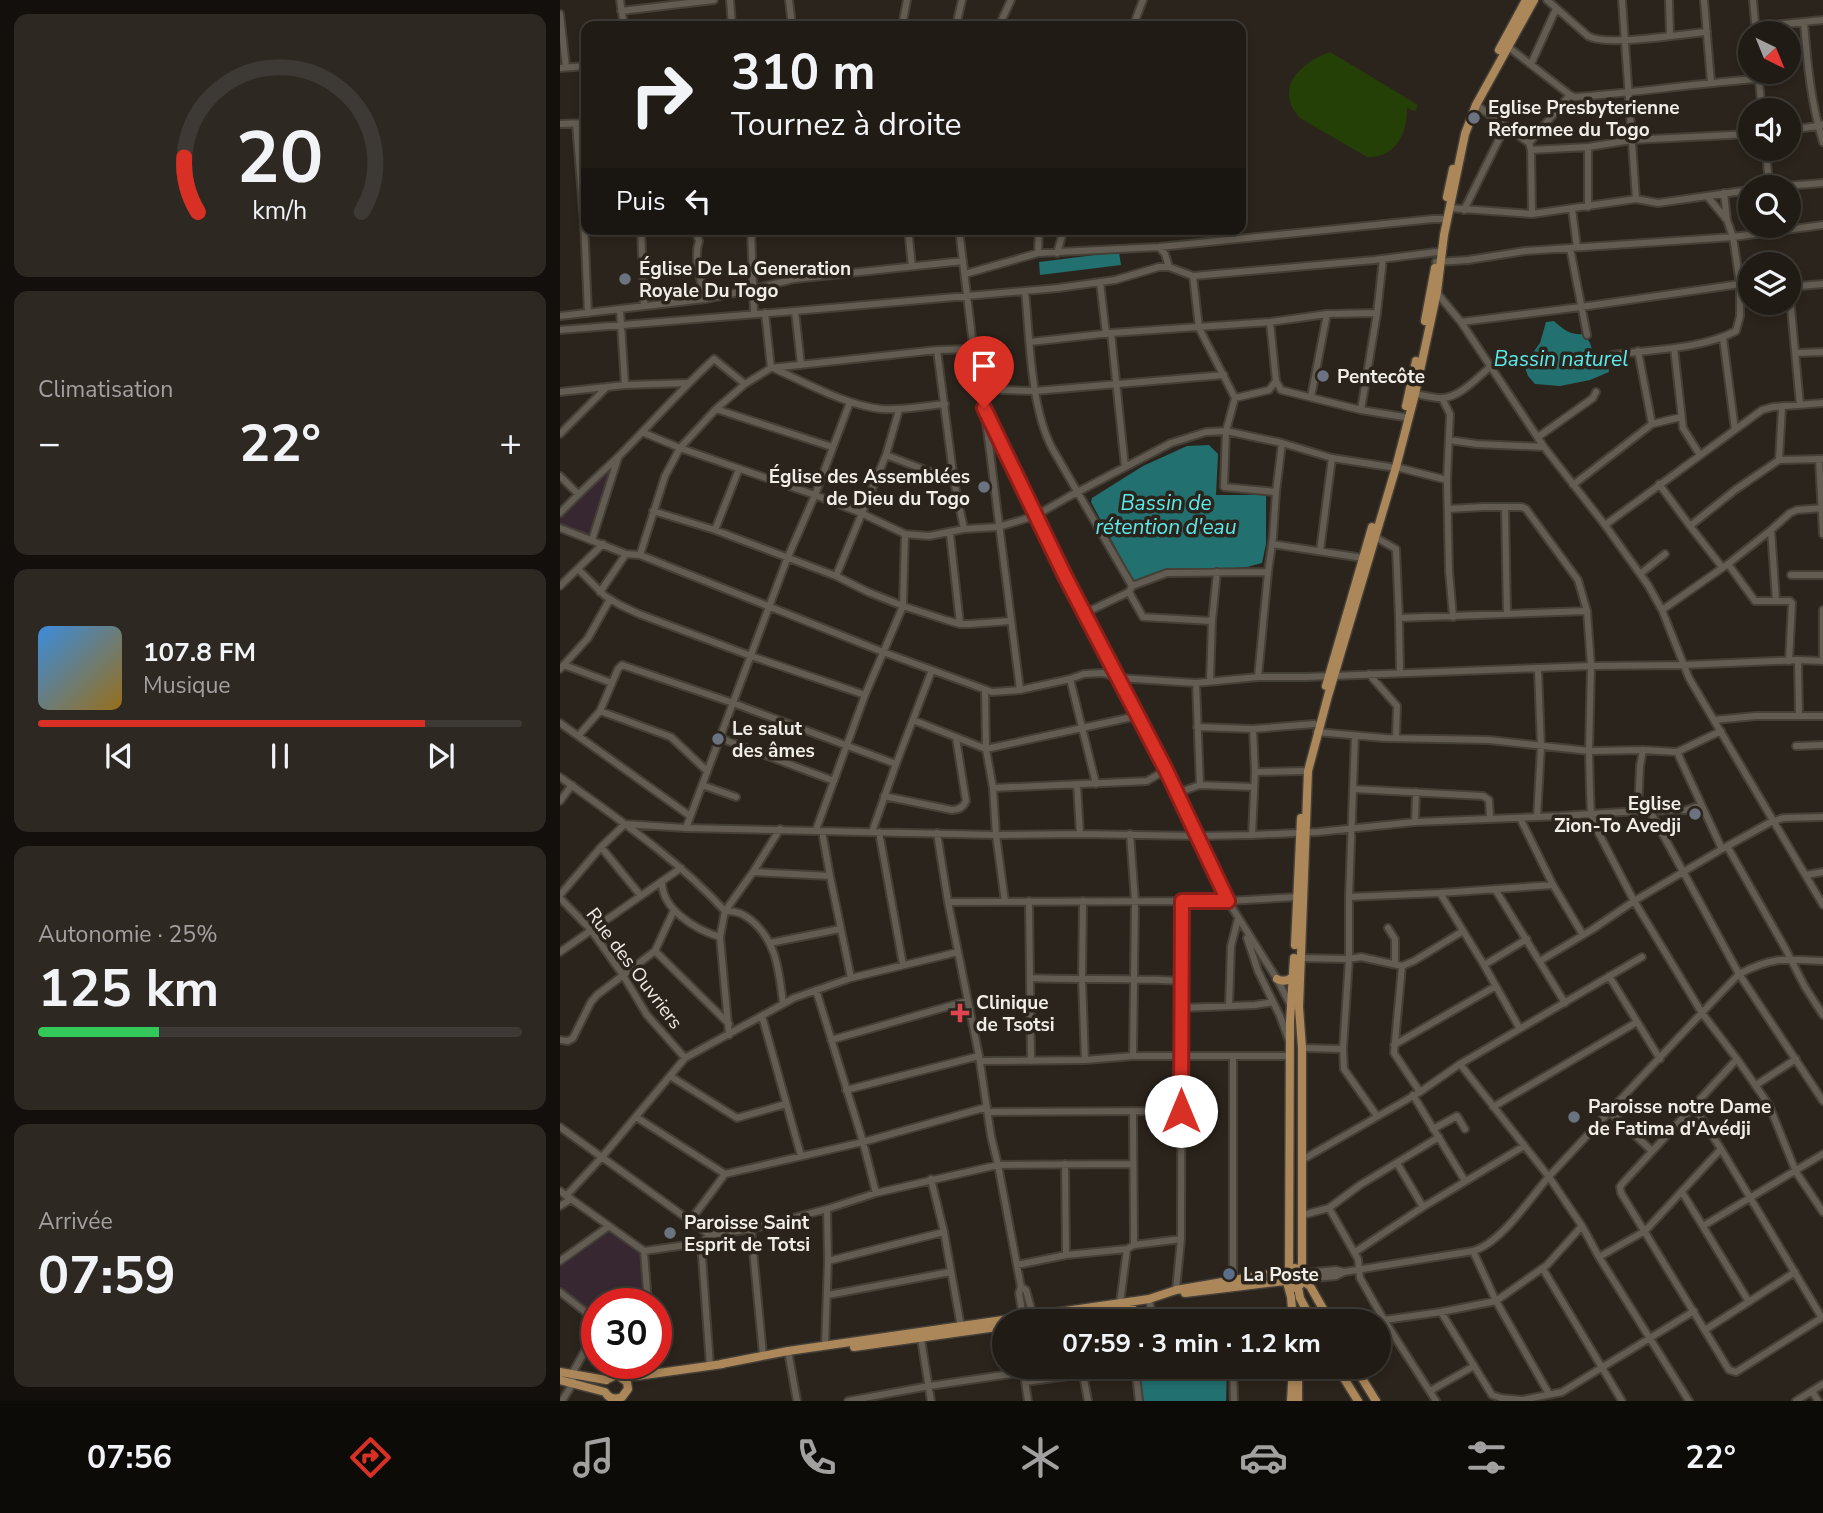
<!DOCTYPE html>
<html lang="fr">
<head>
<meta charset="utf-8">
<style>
	body { margin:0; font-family:"Nunito Sans",sans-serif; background:#2d2822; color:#f1f3f6; height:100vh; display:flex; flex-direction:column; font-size:26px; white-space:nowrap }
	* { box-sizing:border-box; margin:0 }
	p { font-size:23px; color:#a2a1a0 }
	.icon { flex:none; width:38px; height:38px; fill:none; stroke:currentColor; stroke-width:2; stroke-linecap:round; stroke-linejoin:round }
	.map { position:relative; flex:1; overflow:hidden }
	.drawer { display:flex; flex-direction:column; gap:14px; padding:14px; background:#120f0c; width:560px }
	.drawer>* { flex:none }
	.top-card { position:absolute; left:21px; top:21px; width:665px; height:214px; border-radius:14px; box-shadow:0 4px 10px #0003,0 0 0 2px #3d3934; background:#201b15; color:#f1f3f6; overflow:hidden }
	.needle { width:46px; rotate:137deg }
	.buttons { position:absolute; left:1178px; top:21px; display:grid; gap:14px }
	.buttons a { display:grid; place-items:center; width:63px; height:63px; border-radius:50%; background:#201b15; box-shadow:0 4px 10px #0003,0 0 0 2px #3d3934; font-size:35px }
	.speed { position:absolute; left:21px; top:1288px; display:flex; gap:14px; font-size:35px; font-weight:700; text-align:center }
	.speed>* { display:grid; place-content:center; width:91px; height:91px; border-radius:50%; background:#201b15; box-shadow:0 4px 10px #0003,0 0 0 2px #3d3934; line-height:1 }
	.speed .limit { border:10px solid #d22; background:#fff; color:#111 }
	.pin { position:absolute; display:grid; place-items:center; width:60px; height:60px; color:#fff; margin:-72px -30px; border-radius:50% 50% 50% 0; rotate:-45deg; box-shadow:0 0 7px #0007 }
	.pin .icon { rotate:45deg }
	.me { position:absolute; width:77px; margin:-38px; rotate:0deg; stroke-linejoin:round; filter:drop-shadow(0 0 5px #0008) }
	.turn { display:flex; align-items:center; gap:24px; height:147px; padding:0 35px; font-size:32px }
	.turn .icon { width:91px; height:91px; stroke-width:2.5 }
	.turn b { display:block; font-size:49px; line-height:60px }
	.then { display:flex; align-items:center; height:66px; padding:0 35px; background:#0003; gap:14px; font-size:26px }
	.big { font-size:52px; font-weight:700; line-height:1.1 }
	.drawer .tile { flex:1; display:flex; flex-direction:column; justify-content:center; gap:10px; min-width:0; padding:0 24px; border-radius:14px; background:#2d2822 }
	.drawer .dial { align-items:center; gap:0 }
	.dial svg { height:182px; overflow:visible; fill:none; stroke:#3d3934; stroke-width:7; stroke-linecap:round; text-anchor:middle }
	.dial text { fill:#f1f3f6; stroke:none }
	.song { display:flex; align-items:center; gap:21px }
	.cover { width:84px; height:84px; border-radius:10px; background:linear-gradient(135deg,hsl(210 70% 55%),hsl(40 70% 35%)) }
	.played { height:7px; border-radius:4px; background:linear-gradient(90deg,#d93025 80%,#3d3934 80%) }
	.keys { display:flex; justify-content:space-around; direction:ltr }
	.heat { display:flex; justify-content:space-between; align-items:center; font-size:38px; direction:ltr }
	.charge { height:10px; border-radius:5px; background:linear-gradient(90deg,#34c759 25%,#3d3934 0) }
	.trip { position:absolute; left:432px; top:1309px; width:399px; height:70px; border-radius:35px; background:#201b15; box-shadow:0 4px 10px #0003,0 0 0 2px #3d3934; font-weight:700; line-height:70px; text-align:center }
	.tabs { display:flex; height:112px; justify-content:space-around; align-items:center; background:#0d0b08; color:#a2a1a0 }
	.tabs .icon { width:49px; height:49px }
	.tabs .selected { color:#d93025 }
	.tabs b { font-size:32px; color:#f1f3f6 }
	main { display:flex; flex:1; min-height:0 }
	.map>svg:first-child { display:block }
	.commercial { fill:#372731 }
	.pitch { fill:#254006 }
	.water { fill:#227070 }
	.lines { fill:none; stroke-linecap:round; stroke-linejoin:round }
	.minor-casing { stroke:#443f37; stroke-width:10 }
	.major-casing { stroke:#443f37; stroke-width:11 }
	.minor { stroke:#635c52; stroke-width:6 }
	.major { stroke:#ac8759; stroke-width:8 }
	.route-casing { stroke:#8d1f18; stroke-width:18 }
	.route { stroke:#d93025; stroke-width:12 }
	.worship-dot { fill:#6b7280; stroke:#2b241c; stroke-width:2.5 }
	.health-dot { fill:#e0444e; stroke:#2b241c; stroke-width:2.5 }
	.service-dot { fill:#5c6f8a; stroke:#2b241c; stroke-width:2.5 }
	.labels { text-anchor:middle; stroke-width:7; stroke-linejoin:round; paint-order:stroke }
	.poi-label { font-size:19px; font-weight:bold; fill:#f0ece6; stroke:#2b241c; text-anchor:start }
	.street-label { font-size:19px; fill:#f0ece6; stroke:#2b241c }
	.water-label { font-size:21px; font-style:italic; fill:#5bebec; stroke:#2b241c }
</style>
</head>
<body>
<main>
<section class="drawer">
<div class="tile dial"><svg viewBox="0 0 100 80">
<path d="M14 69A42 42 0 1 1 86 69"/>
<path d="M14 69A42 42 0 0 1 8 45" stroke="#d93025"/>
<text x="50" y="56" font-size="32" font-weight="700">20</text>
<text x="50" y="72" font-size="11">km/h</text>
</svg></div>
<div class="tile"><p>Climatisation</p>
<div class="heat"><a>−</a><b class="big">22°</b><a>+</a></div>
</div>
<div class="tile">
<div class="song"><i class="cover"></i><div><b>107.8 FM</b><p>Musique</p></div></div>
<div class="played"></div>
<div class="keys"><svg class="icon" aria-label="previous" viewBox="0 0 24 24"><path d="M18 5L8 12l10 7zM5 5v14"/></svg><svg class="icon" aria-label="pause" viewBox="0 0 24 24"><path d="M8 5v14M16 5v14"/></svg><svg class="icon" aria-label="next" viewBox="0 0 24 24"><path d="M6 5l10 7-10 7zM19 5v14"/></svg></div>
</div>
<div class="tile"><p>Autonomie · 25%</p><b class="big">125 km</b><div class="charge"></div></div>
<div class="tile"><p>Arrivée</p><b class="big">07:59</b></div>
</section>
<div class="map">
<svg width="1263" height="1401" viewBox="0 0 1263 1401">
	<rect width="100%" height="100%" fill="#2b241c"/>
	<!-- commercial -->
	<path class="commercial" d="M43,473L48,475L31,537L0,525V517Z
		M49,1230L79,1253L84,1304H37V1319L0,1290V1265Z"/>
	<!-- pitch -->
	<path class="pitch" d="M770,52L858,105L855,111L847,108C848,132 835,159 807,157L740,118C737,114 732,109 731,104C721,78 750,59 770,52Z"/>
	<!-- water -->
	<path class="water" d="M559,252L561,265L480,275L479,262Z
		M994,321C1004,330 1010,335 1024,334L1030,343L1034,356L1048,366L1049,372L1030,380L1000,386L975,384L968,376L964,365L980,343L986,322Z
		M649,445L658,454L656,495H706V544L702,563L687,567L658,569H607L574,582L531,502L532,498L583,466L627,446Z
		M608,1367H667L666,1401H583L579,1371Z"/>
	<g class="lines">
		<defs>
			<path id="minor" d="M60,0L64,26
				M170,0L172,26
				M229,0L232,26
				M987,0L1028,36C1046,47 1122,34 1147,32
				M1062,0L1076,199
				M1109,0L1110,36
				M1144,0L1151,82
				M1193,0L1196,33
				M61,11L154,0
				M0,14L6,67
				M1244,22C1247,61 1251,104 1263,142
				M342,26L347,0
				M396,26L402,0
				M439,26L451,0
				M573,26L583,0
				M1195,27L1263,20
				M947,46L1010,95L1014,97C1076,93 1137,83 1198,79
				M971,64L996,9
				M0,68L26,66
				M1198,72L1202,110
				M916,105L969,143L971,150L1028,147L1071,140L1190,134
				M0,124L26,123
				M16,124L24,221L28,313
				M1228,130L1258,126L1263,124
				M969,143L1010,95
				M1028,147V207
				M1206,149L1209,187
				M971,150L972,214
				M1213,187L1263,183
				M1147,196L1190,190
				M889,208L972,214L1076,199L1098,203L1147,196L1167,220
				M1012,209L1017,247
				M904,210L945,127
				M81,229L84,306
				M135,229L139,241C133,258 141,281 145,299
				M191,229L194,314
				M348,229L352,266
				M399,229L415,362L424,408L475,516L516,598L606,770L668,901L717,979L731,1006L739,1007
				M599,247L605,254L609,267
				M1010,248L1027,335
				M478,253L479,229
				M497,253L504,229
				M876,262L908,260L965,251L1173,237L1263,225
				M405,274L478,253L599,247L873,219H882
				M633,276L639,328L675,398L666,431L664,487L716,492
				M540,282L546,334
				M1228,287L1263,284
				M1229,287L1240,405
				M465,291C470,339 470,405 492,448L572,586
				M877,293L901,322L984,447L1045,525L1088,585L1102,610L1129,678L1263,905
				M60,310L65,385
				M205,313L211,368
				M0,316L145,299L194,289L234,279L403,261
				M710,322L716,381L721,390L801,410L844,417
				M901,322L1021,307L1180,284
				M0,330L235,311
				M551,333L565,467
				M1163,338L1175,430
				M470,342L551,333L710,322L767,314L817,313
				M1114,348L1123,428L1140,455
				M377,350L394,481L404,529
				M1078,351L1092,424
				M1236,353L1263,352
				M1052,355C1092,349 1139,350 1176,331L1180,316V284L1173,237L1167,220L1164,193
				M415,362L427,370L442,390L475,391L664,375
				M241,365L235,311L498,288L555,280L599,267H609L633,276L814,260L877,252
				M215,369C247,383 285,405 321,409C342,411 364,406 385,404
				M0,392L65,385L128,383
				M855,394C863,395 876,399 883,398C900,397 917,378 930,367
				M751,397L767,314
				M675,398L709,390L716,381
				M882,398L890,414L887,480L889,571L893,617
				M156,409L272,447
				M801,410L817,313L823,259
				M425,413L460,690
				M82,432L120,448L255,495L301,513L345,534L369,536L404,529L438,527L475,516L508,497L611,443L646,432L666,431L722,443L772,458L830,467
				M0,434L47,387
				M978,437L1033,398L1036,392
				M889,440L917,444L984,447
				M326,455L394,481
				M1259,459L1263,534
				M1219,460L1222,407
				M836,467L887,480
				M0,476L18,494
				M1099,484L1130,526
				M1013,485L1092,424L1121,417
				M945,508L947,614
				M888,509L923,507H962L966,509L1018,580L1027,611L1031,666L1029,751L1030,792L1031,814L1036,828L1074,901L1142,1013L1177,1059L1209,1105L1236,1172L1263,1212
				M93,511L155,530L276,576L308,592L343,606L386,620L400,624H410L450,621
				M0,513C19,493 39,475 59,456C91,424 120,390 154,359L185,384
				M1045,525L1202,410L1213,407L1263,403
				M0,528L66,554L80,555L323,652L432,692L460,690L510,679L524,674L543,673L559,678L636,683L698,677H746L1031,666L1124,665L1238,660L1263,661
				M155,530L179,469
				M1211,530L1216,600
				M390,534L400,624
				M815,537L836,549L839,618
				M32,540L58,458
				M712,544L803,558
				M760,551L772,458
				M80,555L105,476L120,448L156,409L185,384L211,368L377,350L413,349
				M1168,564L1195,601H1230L1232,603L1229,661
				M1162,567L1130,526L1175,490L1219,460L1263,459
				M18,569L45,596L60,605L79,614L191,656L305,695
				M1080,574L1105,554
				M1231,575H1263
				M276,576L326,455L339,410
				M0,586L43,544
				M40,592L66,554
				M569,592L583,617L652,621
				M1102,610L1168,564L1211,530L1230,513L1237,510L1263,508
				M525,613L569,592L572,586L607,573L708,572
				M1238,660L1239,716
				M1263,661V610
				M4,665L52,683
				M0,669L28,638L50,599
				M840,673L839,618L1027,611
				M809,674L837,706L836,737
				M698,677L708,572L713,537L716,492L722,443
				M510,679L536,784
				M650,681L652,621L657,572
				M425,690L426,749L433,788L436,835L445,902
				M40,711L111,737L147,771
				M353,720L426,749L577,716
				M1154,720L1196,716H1263
				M0,723L130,816
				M637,727L693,729L754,724
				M757,732L825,738L929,740L1029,751L1083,750L1117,752L1162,849
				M18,736L40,711L58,669L62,665L173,703L336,764
				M795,736L789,897V959L783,1049L784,1069L817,1116
				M160,738L274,781
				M1236,746L1263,745
				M1117,752L1161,731
				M695,772L743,771
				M0,777C58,819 116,858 165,911L193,872L220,829
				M142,785L176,797
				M517,785L520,834
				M640,785L693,787
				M433,788L587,781L606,770
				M793,789L923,796L929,800L930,818
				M617,793L640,785L636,683
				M324,796L392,810C398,810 403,808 406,801L396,738
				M0,801L12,785
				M1078,811L1080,766L1083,750
				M1090,811L1179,974L1263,1101
				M977,817L981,747L978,669
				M960,818L993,885L1023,935
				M855,822L856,792
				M126,828L227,559L255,495L290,402
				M256,830L305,695L343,606L345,534
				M262,831L270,876L291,978
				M312,832L336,764L372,670
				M319,832L343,965
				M377,833L388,902L419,1056L431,1136L438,1165L461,1287L459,1293L463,1317
				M570,834L575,901L573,1056
				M692,835L695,772L693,729
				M1167,846L1225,948L1245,987L1263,1015
				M41,847L81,896
				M193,872L270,876
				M1246,875L1263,872
				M102,881C101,909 136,930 160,937
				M935,889L1005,1003
				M880,893L924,965L960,1029
				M0,895L41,847L65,824L126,828L436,835L520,834L637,836L692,835L758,832L855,822L1000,816L1078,811L1126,810L1141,805
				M789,897L880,893L993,885
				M0,898L31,930L63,975L87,1015L125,1058
				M469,901L471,1061
				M523,901L522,980L525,1060
				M388,902L668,901L737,897
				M114,910L95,951L169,1024
				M828,928L835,939V964
				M687,938L698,971L720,1016L728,1038
				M210,943L280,929
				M0,952L121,868
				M740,958L789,959L801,957L842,966L854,961L903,931
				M980,961L1033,929L1074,901L1162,849L1209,823L1223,818L1263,817
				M924,965L967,939
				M842,966L834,1053L860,1092
				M1049,976L1100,1059
				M470,978C521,980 571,978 621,981
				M256,990L303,1142L316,1193
				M669,1006L671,946L678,919
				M622,1008L695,1005L713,1002
				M202,1016L241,1156
				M169,1035L160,937L165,911C176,911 182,913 191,920C217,941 219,972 223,1003
				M0,1040L8,1041L13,1038L31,1002L37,995L95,951
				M271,1040L407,1001
				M834,1045L936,986
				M742,1048L783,1049
				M673,1057V1280
				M1177,1059L1062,1184L1060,1187L1061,1193L1169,1370L1176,1372L1263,1317
				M420,1061L525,1060L573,1056H730
				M900,1064L989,1177L1022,1226L1039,1257L1129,1401
				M110,1076L177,1118L226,1104
				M1196,1085L1236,1059
				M286,1090L419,1056
				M853,1095L905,1181
				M933,1107L1077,1022
				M1134,1107L1161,1149L1262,1318
				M428,1112L621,1111
				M573,1112L574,1245
				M1050,1112L1092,1151
				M76,1117L165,1174
				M0,1127L150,1235
				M873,1129L897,1116L905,1129
				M742,1160L860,1092L900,1064L1082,957
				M837,1163L863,1207
				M505,1164L506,1255
				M371,1179L384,1232L401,1327
				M0,1191L84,1251L141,1243L150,1235L191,1229L267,1209L316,1193L438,1165L573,1164
				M1122,1192L1189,1302
				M6,1196L42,1157L125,1058L234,998L291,978L398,952
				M0,1206L11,1199
				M769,1208L798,1259L800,1278L824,1320L876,1401
				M743,1215L769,1208L800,1185L879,1137
				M130,1221L165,1174L303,1142L427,1107
				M1143,1226L1263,1154
				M191,1229L203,1355
				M141,1243L150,1365
				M84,1251L88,1304
				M913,1251L936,1301L989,1394
				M795,1252L863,1207L964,1146
				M1039,1257L1085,1231L1161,1149
				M0,1261L49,1226
				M268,1261L384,1232
				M457,1265L506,1255L567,1249L574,1245L621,1239
				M983,1269L1062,1401
				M744,1273L776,1270L784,1272
				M745,1279L776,1276L784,1272L913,1251C942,1243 972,1195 992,1173C1054,1107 1116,1039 1179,974C1214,956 1226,959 1263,961
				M461,1287L466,1290L473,1316
				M616,1290L621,1239L622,901
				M0,1292L37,1321
				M268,1295L390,1272
				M589,1299L593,1321
				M560,1303L567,1249
				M881,1312L932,1395L941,1398L962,1400L1002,1392L1134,1311
				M824,1320L881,1312L936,1301L987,1265L1022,1226
				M1145,1330L1235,1272
				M361,1339L371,1401
				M265,1346L268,1261L267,1209
				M228,1351L237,1401
				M463,1367L468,1401
				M575,1367L579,1401
				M673,1367L674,1401
				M523,1374L528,1401
				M465,1382L571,1367
				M870,1391L914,1366
				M1252,1391L1258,1401
				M2,1401L13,1383L12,1374L37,1329
				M288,1401L369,1386L464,1372
				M1236,1401L1263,1384"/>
			<path id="major" d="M939,50L966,0
				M887,197L893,169
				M865,321L875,268
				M846,406L856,361
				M766,686L812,527
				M735,945L741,818
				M717,979C723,982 729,981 734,975
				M729,1269L730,1021L734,958
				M744,1282L750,1286L770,1321
				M728,1286L731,1297L733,1321
				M738,1287L740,1298L752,1321
				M729,1288L738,1287L745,1279L742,1270V1048L739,1007L748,771L768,696L836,467L855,394L877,292L884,235L905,134L916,105L974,0
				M625,1293L724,1281
				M479,1321L572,1307
				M740,1321L745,1318L750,1319
				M294,1347L444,1326
				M161,1364L228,1351L589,1299L616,1290L703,1275L725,1274L729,1269L735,1268L742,1270
				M777,1367L798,1401
				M795,1367L816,1401
				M0,1372L46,1380
				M0,1380L45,1392C49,1399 55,1400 62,1397L68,1389L67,1382L59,1376
				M46,1380L56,1375L77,1376L163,1364
				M731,1401L733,1367
				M738,1401V1367"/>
		</defs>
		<!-- minor casing -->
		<use href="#minor" class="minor-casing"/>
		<!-- major casing -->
		<use href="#major" class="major-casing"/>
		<!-- minor -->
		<use href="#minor" class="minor"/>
		<!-- major -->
		<use href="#major" class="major"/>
	</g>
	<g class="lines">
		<defs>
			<path id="route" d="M424,408L506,578L606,770L668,901H622L621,1111"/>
		</defs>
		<!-- route casing -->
		<use href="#route" class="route-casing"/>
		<!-- route -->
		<use href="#route" class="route"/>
	</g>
	<!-- markers -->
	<g class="worship-dot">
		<circle cx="914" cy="118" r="7"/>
		<circle cx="65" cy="279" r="7"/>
		<circle cx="763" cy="376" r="7"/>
		<circle cx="424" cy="487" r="7"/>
		<circle cx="158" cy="739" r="7"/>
		<circle cx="1135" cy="814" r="7"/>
		<circle cx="1014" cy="1117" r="7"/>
		<circle cx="110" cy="1233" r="7"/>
	</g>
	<path class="health-dot" d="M396.5 1002.5h7v7h7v7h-7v7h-7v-7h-7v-7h7z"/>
	<circle class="service-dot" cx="669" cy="1274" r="7"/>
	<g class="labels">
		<!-- poi labels -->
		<g class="poi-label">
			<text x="928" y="114">Eglise Presbyterienne<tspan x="928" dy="22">Reformee du Togo</tspan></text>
			<text x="79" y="275">Église De La Generation<tspan x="79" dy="22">Royale Du Togo</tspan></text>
			<text x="777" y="383">Pentecôte</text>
			<text x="410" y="483" text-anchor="end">Église des Assemblées<tspan x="410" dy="22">de Dieu du Togo</tspan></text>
			<text x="172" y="735">Le salut<tspan x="172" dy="22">des âmes</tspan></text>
			<text x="1121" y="810" text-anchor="end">Eglise<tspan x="1121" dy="22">Zion-To Avedji</tspan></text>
			<text x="416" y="1009">Clinique<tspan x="416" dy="22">de Tsotsi</tspan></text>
			<text x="1028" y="1113">Paroisse notre Dame<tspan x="1028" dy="22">de Fatima d'Avédji</tspan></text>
			<text x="124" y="1229">Paroisse Saint<tspan x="124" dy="22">Esprit de Totsi</tspan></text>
			<text x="683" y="1281">La Poste</text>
		</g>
		<!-- street labels -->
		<g class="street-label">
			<text transform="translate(75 968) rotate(53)" y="7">Rue des Ouvriers</text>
		</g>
		<!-- water labels -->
		<g class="water-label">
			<text x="1001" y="366">Bassin naturel</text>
			<text x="606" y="510">Bassin de<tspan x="606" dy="24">rétention d'eau</tspan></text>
		</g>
	</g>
</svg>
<div class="buttons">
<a><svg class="needle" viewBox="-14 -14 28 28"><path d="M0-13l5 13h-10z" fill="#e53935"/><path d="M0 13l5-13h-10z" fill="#a2a1a0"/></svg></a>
<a><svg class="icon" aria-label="sound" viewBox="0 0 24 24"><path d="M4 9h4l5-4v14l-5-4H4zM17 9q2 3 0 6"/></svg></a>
<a><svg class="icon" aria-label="search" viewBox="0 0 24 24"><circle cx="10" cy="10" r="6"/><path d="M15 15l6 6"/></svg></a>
<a><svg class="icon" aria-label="layers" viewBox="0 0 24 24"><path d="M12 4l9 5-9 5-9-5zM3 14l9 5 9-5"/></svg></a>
</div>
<div class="speed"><div class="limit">30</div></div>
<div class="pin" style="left:424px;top:408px;background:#d93025"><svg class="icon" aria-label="arrive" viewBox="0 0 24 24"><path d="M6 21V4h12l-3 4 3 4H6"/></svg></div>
<svg class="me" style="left:621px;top:1111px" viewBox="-20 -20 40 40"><circle r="19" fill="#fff"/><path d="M0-13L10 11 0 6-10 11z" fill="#d93025"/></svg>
<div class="trip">07:59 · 3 min · 1.2 km</div>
<div class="top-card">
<div class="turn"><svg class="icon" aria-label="right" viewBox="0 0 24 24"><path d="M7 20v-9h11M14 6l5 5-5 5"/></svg><div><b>310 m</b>Tournez à droite</div></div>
<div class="then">Puis<svg class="icon" aria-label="left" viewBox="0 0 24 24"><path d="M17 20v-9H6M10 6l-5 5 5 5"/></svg></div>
</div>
</div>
</main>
<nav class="tabs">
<b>07:56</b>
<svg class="icon selected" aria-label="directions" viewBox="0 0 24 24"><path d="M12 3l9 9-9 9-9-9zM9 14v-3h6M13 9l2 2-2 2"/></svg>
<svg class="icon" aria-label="music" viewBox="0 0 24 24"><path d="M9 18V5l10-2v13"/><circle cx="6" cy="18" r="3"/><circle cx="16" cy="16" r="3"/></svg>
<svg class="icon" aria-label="phone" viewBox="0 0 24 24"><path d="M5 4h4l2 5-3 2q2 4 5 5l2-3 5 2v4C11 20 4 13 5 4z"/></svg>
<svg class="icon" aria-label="climate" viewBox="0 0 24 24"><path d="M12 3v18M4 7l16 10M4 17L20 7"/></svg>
<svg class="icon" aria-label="car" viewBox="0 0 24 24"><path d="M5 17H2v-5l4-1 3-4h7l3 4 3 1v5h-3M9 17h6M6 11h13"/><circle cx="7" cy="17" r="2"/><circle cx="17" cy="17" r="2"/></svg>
<svg class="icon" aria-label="filters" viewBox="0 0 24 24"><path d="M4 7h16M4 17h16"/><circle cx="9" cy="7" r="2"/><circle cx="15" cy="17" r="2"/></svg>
<b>22°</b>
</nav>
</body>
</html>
